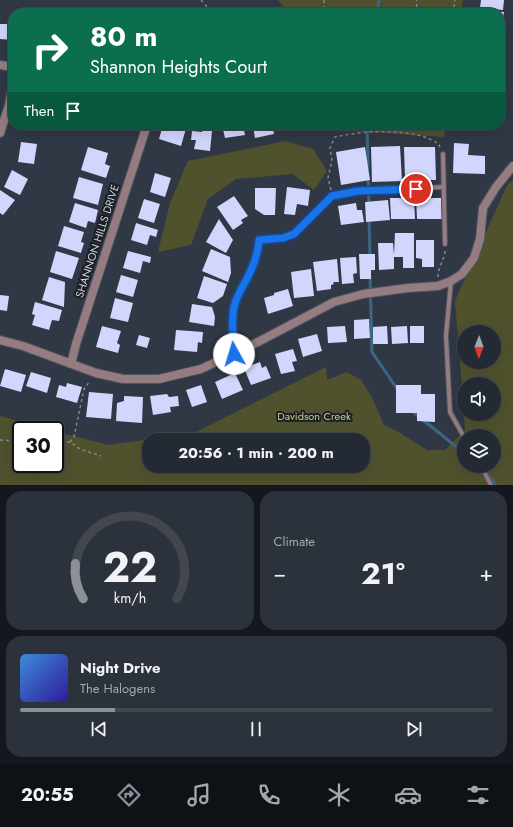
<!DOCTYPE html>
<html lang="en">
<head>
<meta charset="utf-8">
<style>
	body { margin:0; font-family:Jost,sans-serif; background:#2c323c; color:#f1f3f6; height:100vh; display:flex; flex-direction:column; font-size:15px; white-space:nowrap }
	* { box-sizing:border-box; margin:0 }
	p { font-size:13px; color:#a3a7ac }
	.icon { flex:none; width:22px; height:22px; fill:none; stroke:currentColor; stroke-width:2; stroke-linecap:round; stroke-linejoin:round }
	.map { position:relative; height:485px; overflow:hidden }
	.details { display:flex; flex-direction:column; gap:6px; padding:6px; background:#14171d; flex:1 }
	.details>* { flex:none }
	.top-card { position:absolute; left:8px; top:8px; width:497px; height:122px; border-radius:16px; box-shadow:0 4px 16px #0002,0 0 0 1px #41464f; background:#0b6e4f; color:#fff; overflow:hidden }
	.needle { width:26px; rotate:181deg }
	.fabs { position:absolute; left:457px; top:325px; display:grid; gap:8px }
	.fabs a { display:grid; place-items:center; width:44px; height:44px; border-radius:50%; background:#242a34; box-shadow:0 4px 16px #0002,0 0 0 1px #41464f; font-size:20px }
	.speed { position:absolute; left:12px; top:421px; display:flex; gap:8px; font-size:20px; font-weight:700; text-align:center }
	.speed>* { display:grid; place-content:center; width:52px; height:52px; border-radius:50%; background:#242a34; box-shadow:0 4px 16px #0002,0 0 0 1px #41464f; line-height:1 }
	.speed .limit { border:2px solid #111; border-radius:6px; background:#fff; color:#111 }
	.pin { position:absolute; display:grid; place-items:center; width:34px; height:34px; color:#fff; margin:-17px; border:2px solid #fff; border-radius:50%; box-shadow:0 1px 4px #0007 }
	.me { position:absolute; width:44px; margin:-22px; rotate:354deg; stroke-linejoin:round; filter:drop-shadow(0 0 3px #0008) }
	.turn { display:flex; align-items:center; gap:14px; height:84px; padding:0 16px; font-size:18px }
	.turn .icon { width:52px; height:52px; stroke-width:2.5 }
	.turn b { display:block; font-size:28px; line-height:34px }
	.then { display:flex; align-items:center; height:38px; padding:0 16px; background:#0003; gap:8px; font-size:15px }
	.big { font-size:30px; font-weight:700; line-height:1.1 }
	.details .card { flex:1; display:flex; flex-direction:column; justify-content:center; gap:6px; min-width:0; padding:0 14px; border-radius:16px; background:#2c323c }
	.details .dial { align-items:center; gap:0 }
	.dial svg { height:104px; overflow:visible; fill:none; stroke:#41464f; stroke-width:7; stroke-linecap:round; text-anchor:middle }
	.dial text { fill:#f1f3f6; stroke:none }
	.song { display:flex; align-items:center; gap:12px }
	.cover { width:48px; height:48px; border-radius:6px; background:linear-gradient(135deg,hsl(210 70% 55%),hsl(250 70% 35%)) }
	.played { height:4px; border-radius:2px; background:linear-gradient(90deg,#8c9099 20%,#41464f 20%) }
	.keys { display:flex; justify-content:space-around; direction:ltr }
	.heat { display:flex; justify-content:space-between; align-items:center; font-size:22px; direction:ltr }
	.details .tiles { flex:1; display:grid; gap:6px; grid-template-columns:1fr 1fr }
	.card:last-child { grid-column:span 2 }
	.trip { position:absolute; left:142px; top:433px; width:228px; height:40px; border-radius:16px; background:#242a34; box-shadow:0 4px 16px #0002,0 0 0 1px #41464f; font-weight:700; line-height:40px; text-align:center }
	.tab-bar { display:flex; height:64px; justify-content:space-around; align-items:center; background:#0e1115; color:#a3a7ac }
	.tab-bar .icon { width:28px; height:28px }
	.tab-bar .current { color:#8c9099 }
	.tab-bar b { font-size:18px; color:#f1f3f6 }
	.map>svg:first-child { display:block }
	.green { fill:#50522e; fill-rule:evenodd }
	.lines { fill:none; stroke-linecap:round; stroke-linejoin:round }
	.stream { stroke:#3d6684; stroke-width:3 }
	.building { fill:#d2d6fd }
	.lane-casing { stroke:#4c5460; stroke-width:6 }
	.street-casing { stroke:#4c5460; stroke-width:10 }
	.path { stroke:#818892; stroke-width:1.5; stroke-dasharray:3 3; stroke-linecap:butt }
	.lane { stroke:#957c80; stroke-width:4 }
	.street { stroke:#957c80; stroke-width:8 }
	.route-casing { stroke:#114b97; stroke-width:10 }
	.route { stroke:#1a73e8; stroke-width:7 }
	.labels { text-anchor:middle; stroke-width:4; stroke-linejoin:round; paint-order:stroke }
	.street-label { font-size:11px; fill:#ced3db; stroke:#1b1f25 }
	.park-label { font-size:11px; fill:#c9ce82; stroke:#1b1f25 }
</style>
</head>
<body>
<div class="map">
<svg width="513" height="485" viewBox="0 0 513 485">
	<rect width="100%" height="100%" fill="#303845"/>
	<!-- green -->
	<path class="green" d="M278,0H463L461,13H288Z
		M347,125H446L444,137L349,131Z
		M285,141L313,149L327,171L314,190L293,174L236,179L208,199L191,245L158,252L170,203L188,161Z
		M513,180V485H0V416L52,430H21V464H55V431L108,445L194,433L326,367L327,380L347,372L361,380L372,397L384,425L397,431L427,450H445L465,430L464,414H494V384H464V411L455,301L507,185ZM464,332H494V362H464ZM464,436H494V466H464ZM149,440H363V466H149Z"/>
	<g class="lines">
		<!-- stream -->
		<path class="stream" d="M377,13L379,0
			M367,125L368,168
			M368,178L369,204
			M369,218L370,256
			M370,276L372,352L398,390
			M412,411L464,453
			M485,471L496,485"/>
	</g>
	<!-- building -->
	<path class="building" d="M481,0H504L503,10L480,8Z
		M480,10L504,12L501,34H500V12L480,13Z
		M0,24H13V40L0,39Z
		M163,125L174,128L175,125H187L181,146L159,139Z
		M222,125H243L245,135L225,138Z
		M257,125H272L274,134L255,138L253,126Z
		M203,129L212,131L210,151L194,149L196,140H191L192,131L202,132Z
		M21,142L37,144L34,164L18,162Z
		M454,143L469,144L468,155L485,156V174L453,173Z
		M400,146L402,181L372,182L371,147Z
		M88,147L108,153L105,164L110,166L106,178L81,170Z
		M365,147L370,180L341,185L336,152Z
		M404,147H435L436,180H405Z
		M12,170L28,179L20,195L4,187Z
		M155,173L171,178L165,197L150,192Z
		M79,177L103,184L98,205L73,198Z
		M287,187L310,190L308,206L297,204L295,215L284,214Z
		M255,188H276L275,215H264L255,209Z
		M0,190L15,200L3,215L0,213Z
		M234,196L248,216L241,220L243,223L233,230L217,207Z
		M390,198H414L415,219H391Z
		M416,198H441L442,219H417Z
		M144,199L160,204L154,223L138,218Z
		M388,200L390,220L366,222L365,202Z
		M75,203L98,210L95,223L88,221L86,228L69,222Z
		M356,203L357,210H362L364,222L341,225L338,206Z
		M219,219L233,240L226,253L206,242Z
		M136,223L158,230L156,237L150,235L147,245L131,240Z
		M64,226L84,232L81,242L84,243L81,253L58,246Z
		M395,233H414V268H403V257H394V269L379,270L378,243H393L394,255Z
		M416,240H434V267H422V259L416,258Z
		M211,249L230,257L231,273L228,282L202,271Z
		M56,251L79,258L72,279L50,272Z
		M128,251L151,257L150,263L143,261L140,273L123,268Z
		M359,254H375V270H371V279H360Z
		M356,257L357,273L353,274L354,283L342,284L340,258Z
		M337,259L339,282H333L334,284L331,285V289L317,291L313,262Z
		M311,269L314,296L294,298L291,272Z
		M121,275L138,280L133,297L116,292Z
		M204,276L227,284L223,296L213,303L197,298Z
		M49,277L65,282L64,307L42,300Z
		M288,289L293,306L268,314L264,298L274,295V293Z
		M0,295L9,296L7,311L0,310Z
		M115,298L133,303L128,322L110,318Z
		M35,302L62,310L59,321L52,320L49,330L32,325L35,315L32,314Z
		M192,304L212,307L215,317L214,326L189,322Z
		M369,319L370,338L354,339V320Z
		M102,326L121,331L117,343L120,345L118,353L96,347Z
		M345,326L347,342L328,343L327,327Z
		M387,326L388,344H373V327Z
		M407,326L408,343L392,344L391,327Z
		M410,326H424V343H410Z
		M176,330L203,332L202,343L198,342L197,352L174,350Z
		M317,334L322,351L303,357L298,339Z
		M139,335L150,338L147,348L136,345Z
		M293,349L297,361L292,362L295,371L281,374L275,354Z
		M260,362L262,368L266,366L271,378L251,385L244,368Z
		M5,369L26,375L21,392L0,386Z
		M31,372L51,378L47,393L26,386Z
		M235,373L243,390L222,399L215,382Z
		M67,383L82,387L77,403L56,397L59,385L66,387Z
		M201,385L207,402L192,407L186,390Z
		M396,385H421V394H435V422L417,421V413H396Z
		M89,392L113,394L111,419L86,417Z
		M167,394L169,397L178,396L179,406L170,407L171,412L153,415L150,396Z
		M124,396L143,397L142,423L116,421L117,403L124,401Z"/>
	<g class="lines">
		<defs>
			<path id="lane" d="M443,154L445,244
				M259,240L283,238L294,234L332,196L358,191L444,187
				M451,281L446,336L450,412L464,437
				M481,466L491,485"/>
			<path id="street" d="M0,65L13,67
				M0,133L9,105L13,83
				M0,340L23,346L96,373L123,379H159L201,369L258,342L334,302L363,294L408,288L438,286L451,281L462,274L474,258L480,239L483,208L496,187L513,166
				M235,353C233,338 231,323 234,307C237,293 246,283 251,270C256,260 258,251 259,240
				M71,364L76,344L147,125"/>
		</defs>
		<!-- lane casing -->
		<use href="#lane" class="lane-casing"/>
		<!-- street casing -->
		<use href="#street" class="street-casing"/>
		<!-- path -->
		<path class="path" d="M201,0L208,8L209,13
			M324,0V13
			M416,13L417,0
			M453,13L455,0
			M331,190L328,178L332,160L330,148L335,137C361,131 395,129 421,136C427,137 433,141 438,143L441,149
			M438,277C438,267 445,259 445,250
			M0,440L21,441
			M55,442H70L80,449L101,456
			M70,442L74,437L84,389L90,381"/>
		<!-- lane -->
		<use href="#lane" class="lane"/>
		<!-- street -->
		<use href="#street" class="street"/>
	</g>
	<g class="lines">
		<defs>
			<path id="route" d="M234,354C233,338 231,322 234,307C237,293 246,283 251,270C256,260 258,251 259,240L283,238L294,234L332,196L358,191L416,189"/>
		</defs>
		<!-- route casing -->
		<use href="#route" class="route-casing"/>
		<!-- route -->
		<use href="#route" class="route"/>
	</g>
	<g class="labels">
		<!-- street labels -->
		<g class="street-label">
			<text transform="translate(97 241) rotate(-72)" y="4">SHANNON HILLS DRIVE</text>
		</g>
		<!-- park labels -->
		<g class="park-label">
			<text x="314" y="420">Davidson Creek</text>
		</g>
	</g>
</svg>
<div class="fabs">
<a><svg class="needle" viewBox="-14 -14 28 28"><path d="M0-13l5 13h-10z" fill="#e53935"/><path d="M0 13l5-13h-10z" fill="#a3a7ac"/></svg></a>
<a><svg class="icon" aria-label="sound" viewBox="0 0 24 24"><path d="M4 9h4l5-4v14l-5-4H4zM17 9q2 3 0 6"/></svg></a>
<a><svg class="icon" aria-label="layers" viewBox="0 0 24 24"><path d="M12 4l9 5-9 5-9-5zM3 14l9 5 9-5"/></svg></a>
</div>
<div class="speed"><div class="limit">30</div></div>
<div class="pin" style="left:416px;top:189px;background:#d93025"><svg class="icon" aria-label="arrive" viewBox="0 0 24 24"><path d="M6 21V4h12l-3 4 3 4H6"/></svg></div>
<svg class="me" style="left:234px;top:354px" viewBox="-20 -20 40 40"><circle r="19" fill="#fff"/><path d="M0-13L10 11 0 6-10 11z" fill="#1a73e8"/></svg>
<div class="trip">20:56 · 1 min · 200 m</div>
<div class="top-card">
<div class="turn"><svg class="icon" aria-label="right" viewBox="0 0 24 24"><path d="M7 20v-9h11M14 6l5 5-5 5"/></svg><div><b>80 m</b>Shannon Heights Court</div></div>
<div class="then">Then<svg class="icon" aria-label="arrive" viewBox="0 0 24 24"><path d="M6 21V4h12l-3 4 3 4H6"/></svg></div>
</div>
</div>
<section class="details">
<div class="tiles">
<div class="card dial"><svg viewBox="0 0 100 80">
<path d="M14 69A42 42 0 1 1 86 69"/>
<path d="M14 69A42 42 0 0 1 8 42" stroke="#8c9099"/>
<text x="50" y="56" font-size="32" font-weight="700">22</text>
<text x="50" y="72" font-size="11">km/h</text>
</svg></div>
<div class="card"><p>Climate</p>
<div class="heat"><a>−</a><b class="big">21°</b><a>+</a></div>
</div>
<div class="card">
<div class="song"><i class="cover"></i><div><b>Night Drive</b><p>The Halogens</p></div></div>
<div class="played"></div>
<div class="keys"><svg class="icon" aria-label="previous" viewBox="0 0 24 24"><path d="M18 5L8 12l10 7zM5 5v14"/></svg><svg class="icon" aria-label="pause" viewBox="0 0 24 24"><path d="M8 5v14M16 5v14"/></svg><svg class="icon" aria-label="next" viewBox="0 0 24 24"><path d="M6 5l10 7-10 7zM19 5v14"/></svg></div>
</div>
</div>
</section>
<nav class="tab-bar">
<b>20:55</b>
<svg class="icon current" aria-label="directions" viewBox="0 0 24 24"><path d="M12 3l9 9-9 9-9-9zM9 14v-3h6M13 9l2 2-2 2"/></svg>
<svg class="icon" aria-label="music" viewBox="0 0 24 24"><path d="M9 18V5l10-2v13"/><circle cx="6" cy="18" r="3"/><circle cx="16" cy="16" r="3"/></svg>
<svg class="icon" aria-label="phone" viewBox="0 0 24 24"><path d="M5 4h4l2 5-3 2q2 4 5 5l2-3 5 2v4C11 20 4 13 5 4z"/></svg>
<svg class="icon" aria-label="climate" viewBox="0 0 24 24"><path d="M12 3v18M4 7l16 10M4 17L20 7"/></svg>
<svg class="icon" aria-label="car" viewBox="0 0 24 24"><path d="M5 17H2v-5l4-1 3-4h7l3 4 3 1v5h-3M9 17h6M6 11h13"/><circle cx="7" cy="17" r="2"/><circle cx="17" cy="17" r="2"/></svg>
<svg class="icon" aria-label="filters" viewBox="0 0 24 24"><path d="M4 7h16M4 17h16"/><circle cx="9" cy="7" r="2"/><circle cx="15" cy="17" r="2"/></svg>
</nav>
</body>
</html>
